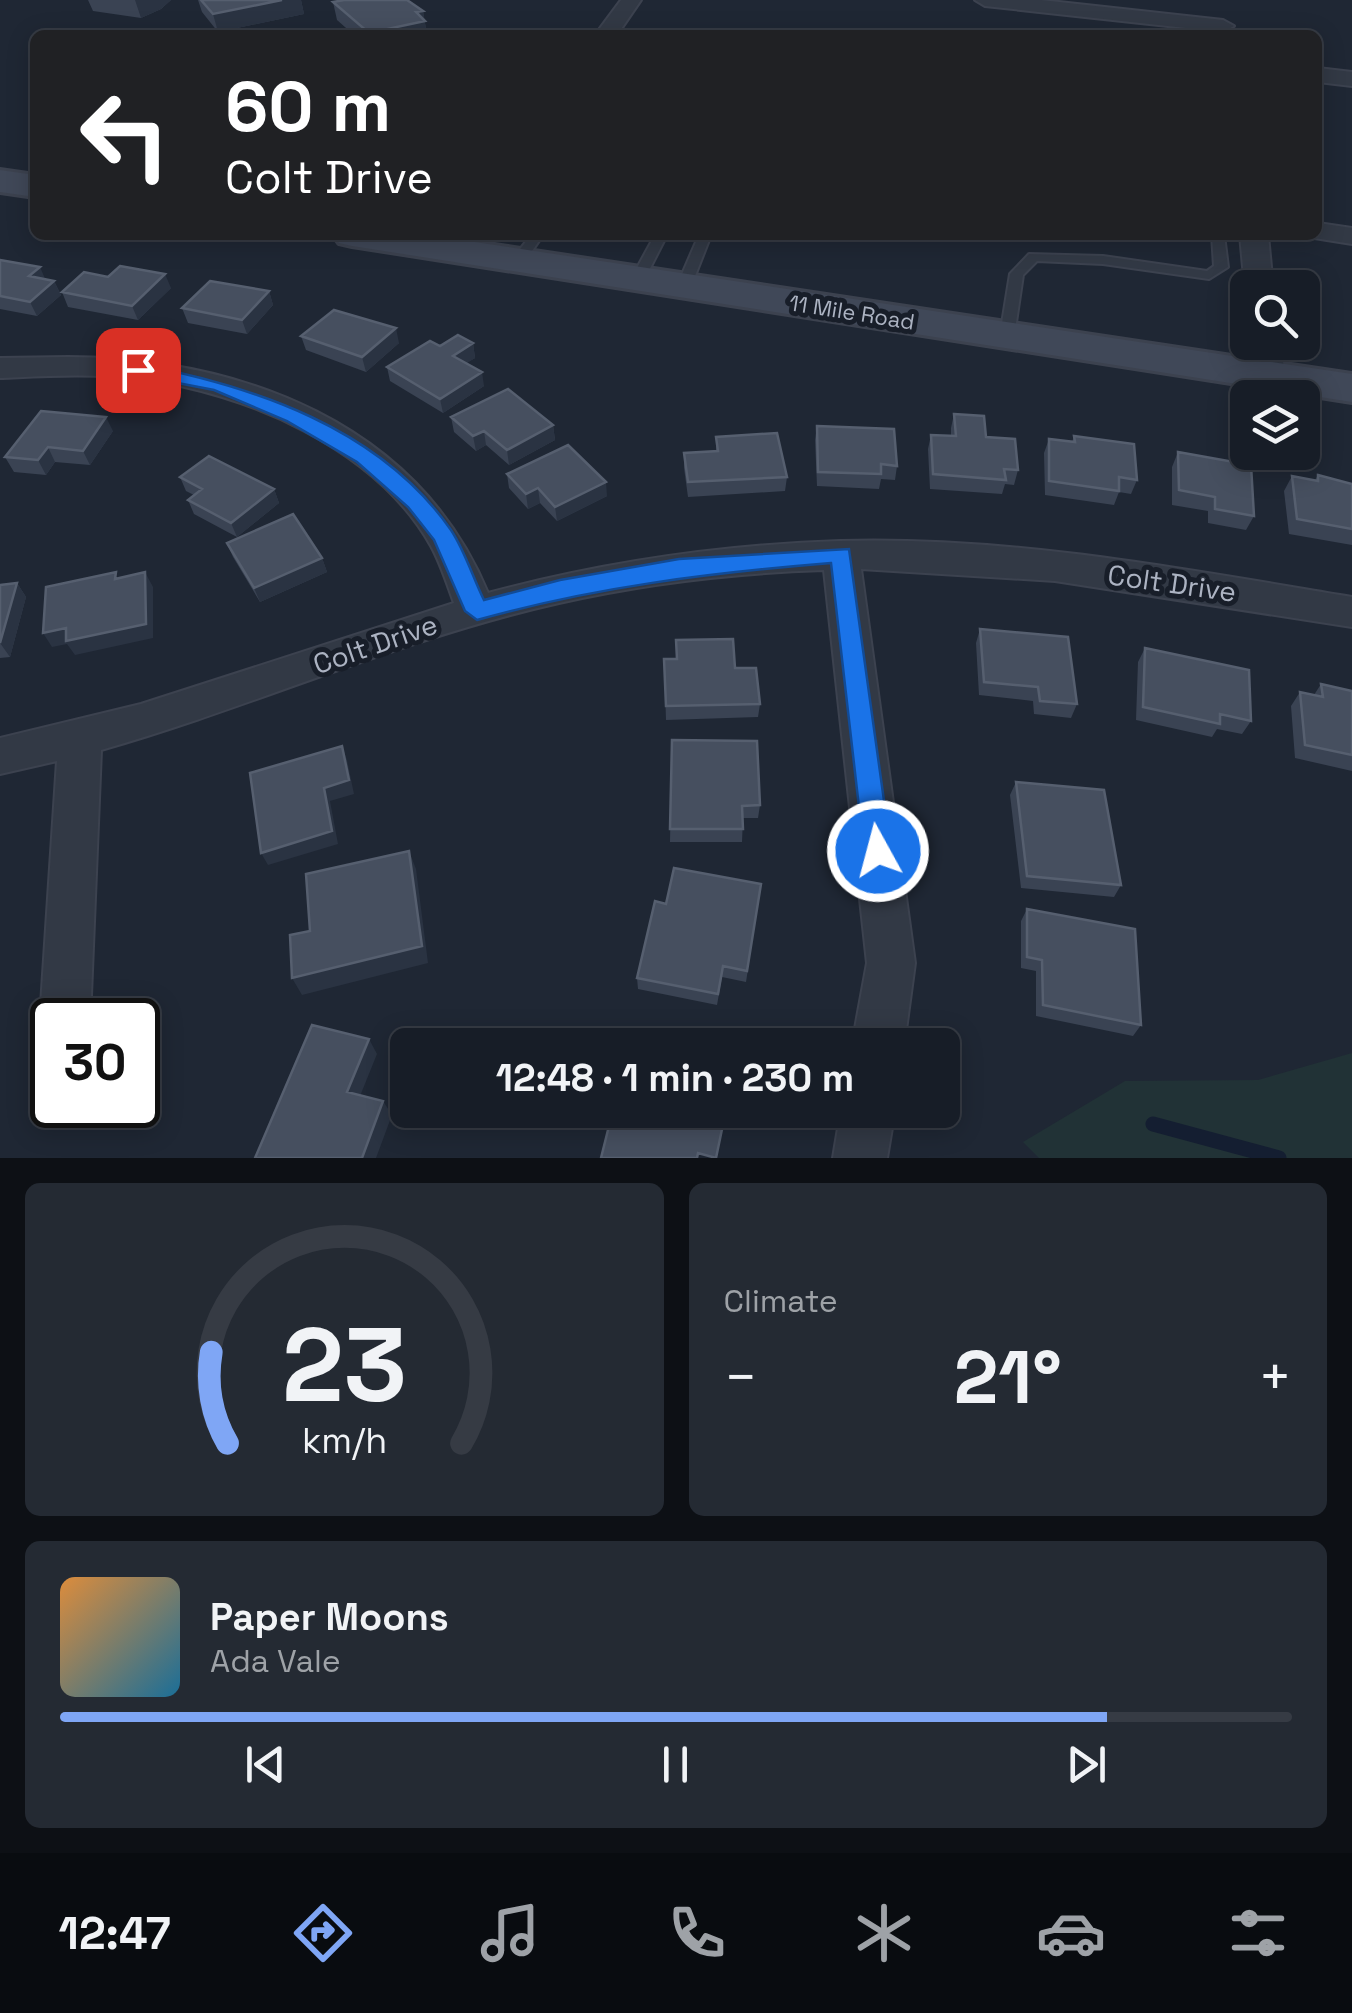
<!DOCTYPE html>
<html lang="en">
<head>
<meta charset="utf-8">
<style>
	body { margin:0; font-family:"Space Grotesk",sans-serif; background:#242a33; color:#f1f3f6; height:100vh; display:flex; flex-direction:column; font-size:38px; white-space:nowrap }
	* { box-sizing:border-box; margin:0 }
	p { font-size:32px; color:#9ea2a7 }
	.icon { flex:none; width:55px; height:55px; fill:none; stroke:currentColor; stroke-width:2; stroke-linecap:round; stroke-linejoin:round }
	.map { position:relative; height:1158px; overflow:hidden }
	.sheet { display:flex; flex-direction:column; gap:25px; padding:25px; background:#0d1015; flex:1 }
	.sheet>* { flex:none }
	.banner { position:absolute; left:30px; top:30px; width:1292px; height:210px; border-radius:15px; box-shadow:0 5px 25px #0003,0 0 0 2px #363b44; background:#202124; color:#fff; overflow:hidden }
	.controls { position:absolute; left:1230px; top:270px; display:grid; gap:20px }
	.controls a { display:grid; place-items:center; width:90px; height:90px; border-radius:15px; background:#171d27; box-shadow:0 5px 25px #0003,0 0 0 2px #363b44; font-size:50px }
	.speed { position:absolute; left:30px; top:998px; display:flex; gap:20px; font-size:50px; font-weight:700; text-align:center }
	.speed>* { display:grid; place-content:center; width:130px; height:130px; border-radius:50%; background:#171d27; box-shadow:0 5px 25px #0003,0 0 0 2px #363b44; line-height:1 }
	.speed .limit { border:5px solid #111; border-radius:15px; background:#fff; color:#111 }
	.pin { position:absolute; display:grid; place-items:center; width:85px; height:85px; color:#fff; margin:-42px; border-radius:20px; box-shadow:0 5px 15px #0006 }
	.me { position:absolute; width:110px; margin:-55px; rotate:353deg; stroke-linejoin:round; filter:drop-shadow(0 0 8px #0008) }
	.turn { display:flex; align-items:center; gap:35px; height:210px; padding:0 30px; font-size:45px }
	.turn .icon { width:130px; height:130px; stroke-width:2.5 }
	.turn b { display:block; font-size:70px; line-height:85px }
	.big { font-size:75px; font-weight:700; line-height:1.1 }
	.sheet .widget { flex:1; display:flex; flex-direction:column; justify-content:center; gap:15px; min-width:0; padding:0 35px; border-radius:15px; background:#242a33 }
	.sheet .dial { align-items:center; gap:0 }
	.dial svg { height:260px; overflow:visible; fill:none; stroke:#363b44; stroke-width:7; stroke-linecap:round; text-anchor:middle }
	.dial text { fill:#f1f3f6; stroke:none }
	.song { display:flex; align-items:center; gap:30px }
	.cover { width:120px; height:120px; border-radius:15px; background:linear-gradient(135deg,hsl(30 70% 55%),hsl(200 70% 35%)) }
	.played { height:10px; border-radius:5px; background:linear-gradient(90deg,#7fa6f5 85%,#363b44 85%) }
	.keys { display:flex; justify-content:space-around; direction:ltr }
	.heat { display:flex; justify-content:space-between; align-items:center; font-size:55px; direction:ltr }
	.sheet .tiles { flex:1; display:grid; gap:25px; grid-template-columns:1fr 1fr }
	.widget:last-child { grid-column:span 2 }
	.trip { position:absolute; left:390px; top:1028px; width:570px; height:100px; border-radius:15px; background:#171d27; box-shadow:0 5px 25px #0003,0 0 0 2px #363b44; font-weight:700; line-height:100px; text-align:center }
	.tab-bar { display:flex; height:160px; justify-content:space-around; align-items:center; background:#090c10; color:#9ea2a7 }
	.tab-bar .icon { width:70px; height:70px }
	.tab-bar .current { color:#7fa6f5 }
	.tab-bar b { font-size:45px; color:#f1f3f6 }
	.map>svg:first-child { display:block }
	.green { fill:#213236 }
	.lines { fill:none; stroke-linecap:round; stroke-linejoin:round }
	.stream { stroke:#141e31; stroke-width:15 }
	.lane-casing { stroke:#3c424f; stroke-width:4 }
	.street-casing { stroke:#3c424f; stroke-width:4 }
	.secondary-casing { stroke:#3c424f; stroke-width:6 }
	.lane { fill:#323945; fill-rule:evenodd }
	.street { fill:#323945; fill-rule:evenodd }
	.secondary { fill:#404858; fill-rule:evenodd }
	.wall { fill:#3a4353 }
	.shaded-wall { fill:#2a3342 }
	.building { fill:#464f5f; stroke:#565f6f; stroke-width:2.5 }
	.route { fill:#1a73e8; stroke:#114b97; stroke-width:2.5 }
	.labels { text-anchor:middle; stroke-width:10; stroke-linejoin:round; paint-order:stroke }
	.far-street-label { font-size:22px; fill:#acb3c2; stroke:#181e29 }
	.street-label { font-size:28px; fill:#acb3c2; stroke:#181e29 }
</style>
</head>
<body>
<div class="map">
<svg width="1352" height="1158" viewBox="0 0 1352 1158">
	<rect width="100%" height="100%" fill="#1f2734"/>
	<!-- green -->
	<path class="green" d="M1352,1053V1158H1039L1023,1142L1125,1081L1258,1080Z"/>
	<g class="lines">
		<!-- stream -->
		<path class="stream" d="M1153,1124L1279,1158"/>
		<defs>
			<path id="lane" d="M531,235H543L523,264H513L511,261Z
				M655,235H667L643,282H633L631,279Z
				M699,235H711L691,286L689,289H679L677,286Z
				M1212,235H1224L1228,267L1209,279L1103,264L1037,261L1023,275L1014,336L1007,340L1000,336L1010,274L1029,254L1103,256L1207,271L1214,266Z"/>
			<path id="street" d="M621,0H641L617,35H595Z
				M975,0H1041L1223,20L1234,26L1223,32L985,6Z
				M1318,68L1352,72V86L1318,82Z
				M1318,223L1352,228V244L1308,237L1318,235Z
				M1240,235H1268L1273,288H1248V292L1245,288Z
				M1250,342H1280L1285,375L1280,382H1258Z
				M68,357C242,358 417,423 488,593C604,562 720,545 840,541C1010,536 1185,569 1352,597V627L1055,581L861,569L915,963L904,1045H852L867,963L824,570C735,573 647,583 559,603C403,638 255,706 101,750L90,1020H52V1040L40,1020L57,761L0,774V738L141,704L454,603C447,584 441,564 431,546C376,448 245,392 139,379C93,373 46,376 0,378V358Z
				M841,1110H895L887,1158H833Z"/>
			<path id="secondary" d="M0,170L35,175V197L0,192Z
				M333,235H428L1352,374V402L352,246L339,243Z"/>
		</defs>
		<!-- lane casing -->
		<use href="#lane" class="lane-casing"/>
		<!-- street casing -->
		<use href="#street" class="street-casing"/>
		<!-- secondary casing -->
		<use href="#secondary" class="secondary-casing"/>
		<!-- lane -->
		<use href="#lane" class="lane"/>
		<!-- street -->
		<use href="#street" class="street"/>
		<!-- secondary -->
		<use href="#secondary" class="secondary"/>
	</g>
	<!-- wall -->
	<path class="wall" d="M88,0H171L161,9L141,18L93,11Z
		M198,0H301L304,14L218,32L202,12Z
		M333,2L423,11L427,35H354L337,20Z
		M0,260L45,280L54,281L61,295L37,316L0,309Z
		M171,288L138,320L68,307L62,292Z
		M269,291L273,305L247,334L188,323L182,308Z
		M301,336L399,343L366,372L306,350Z
		M473,343L475,358L466,363L484,386L443,413L390,381L387,367L440,346Z
		M954,414L986,437L1018,470L1014,485L1005,484L1002,494L930,489L928,449L931,435L951,436V428Z
		M451,417L553,425L555,440L509,465L486,445L476,451L454,432Z
		M817,426L897,466L895,480L881,479L879,489L817,486L815,440Z
		M113,431L90,465L55,462L46,475L14,472L5,457Z
		M1074,436L1137,480L1131,494L1119,492L1114,505L1045,495L1044,453L1049,439L1072,442Z
		M716,437L787,477L785,491L688,497L684,468V453L716,452Z
		M1178,452L1254,516L1246,530L1208,523V511L1172,505V467Z
		M507,474L607,496L557,521L540,503L528,509L509,488Z
		M1318,475L1352,484V545L1289,534L1284,491L1292,476L1315,480Z
		M180,477L274,489L279,503L237,537L194,514L188,500L194,495L186,491Z
		M227,543L322,558L327,572L260,602L233,557Z
		M17,583L26,597L10,657L0,658V585Z
		M980,629L1077,704L1071,718L1034,714L1033,701L979,695L976,643Z
		M1145,648L1251,721L1242,734L1217,729L1212,737L1136,720L1138,662Z
		M664,659L735,668L760,704L758,717L666,720Z
		M1321,684L1352,691V771L1295,758L1291,706L1300,692L1314,695Z
		M672,740L760,805L758,818H743L742,842H670Z
		M1016,782L1121,885L1114,897L1021,888L1010,795Z
		M761,884L746,982L722,977L717,1005L638,989L637,978Z
		M1027,909L1141,1025L1133,1036L1036,1016V971L1021,968V921Z"/>
	<!-- shaded-wall -->
	<path class="shaded-wall" d="M135,0H171L161,9L141,18Z
		M282,0H301L304,14L218,32L213,14Z
		M423,11L427,35H369V33L416,12Z
		M40,267L46,281L29,276Z
		M165,274L171,288L138,320L132,306Z
		M54,281L61,295L37,316L30,302Z
		M269,291L273,305L247,334L242,320Z
		M396,328L399,343L366,372L362,357Z
		M473,343L475,358L456,370L453,356Z
		M482,372L484,386L443,413L440,399Z
		M106,417L113,431L90,465L83,451Z
		M553,425L555,440L509,465L507,450Z
		M484,431L486,445L476,451L473,436Z
		M48,447L55,462L46,475L38,460Z
		M606,482L607,496L557,521L555,507Z
		M538,488L540,503L528,509L526,494Z
		M274,489L279,503L237,537L231,523Z
		M322,558L327,572L260,602L254,588Z
		M145,572L153,587V638L75,655L67,644L52,647L43,633Z
		M17,583L26,597L10,657L0,643Z
		M342,746L347,760L354,794L330,801L338,844L268,865L261,853L324,788Z
		M409,851L416,869L428,963L302,995L292,978Z
		M369,1039L377,1054L356,1106L347,1092Z
		M383,1101L392,1115L376,1158H362Z"/>
	<!-- building -->
	<path class="building" d="M201,0H282L213,14Z
		M344,0H407L423,11L416,12L425,21L369,33L333,2Z
		M0,260L40,267L29,276L54,281L30,302L0,296Z
		M120,266L165,274L132,306L62,292L84,272L108,277Z
		M210,281L269,291L242,320L182,308Z
		M334,310L396,328L362,357L301,336Z
		M458,335L473,343L453,356L482,372L440,399L387,367L430,341L440,346Z
		M508,389L553,425L507,450L484,431L473,436L451,417Z
		M41,411L106,417L83,451L48,447L38,460L5,457Z
		M954,414L984,416L986,437L1015,439L1018,470L1004,469L1006,480L933,474L931,435L956,436Z
		M817,426L894,429L897,466L881,464V474L818,472Z
		M777,433L787,477L688,482L684,453L718,451L716,437Z
		M1074,436L1134,444L1137,480L1119,477V491L1049,481V439L1075,442Z
		M568,445L606,482L555,507L538,488L526,494L507,474Z
		M1178,452L1251,465L1254,516L1215,509V497L1179,490Z
		M209,456L274,489L231,523L188,500L202,489L180,477Z
		M1318,475L1352,484V529L1297,519L1292,476L1318,481Z
		M293,514L322,558L254,588L227,543Z
		M116,572L115,579L145,572L146,624L66,641V628L43,633L46,587Z
		M17,583L0,643V585Z
		M980,629L1068,637L1077,704L1040,701L1038,687L984,682Z
		M733,639L735,668H756L760,704L666,706L664,659H677L676,640Z
		M1145,648L1249,670L1251,721L1220,714V724L1143,707Z
		M1321,684L1352,691V755L1305,745L1300,692L1323,697Z
		M672,740L757,741L760,805L742,806L743,829H670Z
		M342,746L349,780L324,788L332,831L261,853L250,773Z
		M1016,782L1104,790L1121,885L1027,876Z
		M409,851L422,946L292,978L290,935L310,931L306,874Z
		M674,868L761,884L747,971L723,966L718,994L637,978L655,901L666,904Z
		M1027,909L1135,929L1141,1025L1043,1005L1042,960L1027,957Z
		M312,1025L369,1039L347,1092L383,1101L362,1158H255Z
		M632,1038L663,1045H630Z
		M613,1110H726L716,1158L698,1153L697,1158H601Z"/>
	<!-- route -->
	<path class="route" d="M138,364C254,386 380,428 451,530C465,551 473,578 484,600L560,580L679,559L849,549L891,851L887,860L878,864L868,860L864,851L831,563C709,573 594,587 477,620L465,611L434,540L408,507L357,462L287,421L214,390L131,374V365Z"/>
	<g class="labels">
		<!-- far-street labels -->
		<g class="far-street-label">
			<text transform="translate(852 312) rotate(9)" y="8">11 Mile Road</text>
		</g>
		<!-- street labels -->
		<g class="street-label">
			<text transform="translate(1172 583) rotate(8)" y="10">Colt Drive</text>
			<text transform="translate(375 644) rotate(-19)" y="10">Colt Drive</text>
		</g>
	</g>
</svg>
<div class="controls">
<a><svg class="icon" aria-label="search" viewBox="0 0 24 24"><circle cx="10" cy="10" r="6"/><path d="M15 15l6 6"/></svg></a>
<a><svg class="icon" aria-label="layers" viewBox="0 0 24 24"><path d="M12 4l9 5-9 5-9-5zM3 14l9 5 9-5"/></svg></a>
</div>
<div class="speed"><div class="limit">30</div></div>
<div class="pin" style="left:138px;top:370px;background:#d93025"><svg class="icon" aria-label="arrive" viewBox="0 0 24 24"><path d="M6 21V4h12l-3 4 3 4H6"/></svg></div>
<svg class="me" style="left:878px;top:851px" viewBox="-20 -20 40 40"><circle r="17" fill="#1a73e8" stroke="#fff" stroke-width="3"/><path d="M0-11L8 9 0 5-8 9z" fill="#fff"/></svg>
<div class="trip">12:48 · 1 min · 230 m</div>
<div class="banner">
<div class="turn"><svg class="icon" aria-label="left" viewBox="0 0 24 24"><path d="M17 20v-9H6M10 6l-5 5 5 5"/></svg><div><b>60 m</b>Colt Drive</div></div>
</div>
</div>
<section class="sheet">
<div class="tiles">
<div class="widget dial"><svg viewBox="0 0 100 80">
<path d="M14 69A42 42 0 1 1 86 69"/>
<path d="M14 69A42 42 0 0 1 9 41" stroke="#7fa6f5"/>
<text x="50" y="56" font-size="32" font-weight="700">23</text>
<text x="50" y="72" font-size="11">km/h</text>
</svg></div>
<div class="widget"><p>Climate</p>
<div class="heat"><a>−</a><b class="big">21°</b><a>+</a></div>
</div>
<div class="widget">
<div class="song"><i class="cover"></i><div><b>Paper Moons</b><p>Ada Vale</p></div></div>
<div class="played"></div>
<div class="keys"><svg class="icon" aria-label="previous" viewBox="0 0 24 24"><path d="M18 5L8 12l10 7zM5 5v14"/></svg><svg class="icon" aria-label="pause" viewBox="0 0 24 24"><path d="M8 5v14M16 5v14"/></svg><svg class="icon" aria-label="next" viewBox="0 0 24 24"><path d="M6 5l10 7-10 7zM19 5v14"/></svg></div>
</div>
</div>
</section>
<nav class="tab-bar">
<b>12:47</b>
<svg class="icon current" aria-label="directions" viewBox="0 0 24 24"><path d="M12 3l9 9-9 9-9-9zM9 14v-3h6M13 9l2 2-2 2"/></svg>
<svg class="icon" aria-label="music" viewBox="0 0 24 24"><path d="M9 18V5l10-2v13"/><circle cx="6" cy="18" r="3"/><circle cx="16" cy="16" r="3"/></svg>
<svg class="icon" aria-label="phone" viewBox="0 0 24 24"><path d="M5 4h4l2 5-3 2q2 4 5 5l2-3 5 2v4C11 20 4 13 5 4z"/></svg>
<svg class="icon" aria-label="climate" viewBox="0 0 24 24"><path d="M12 3v18M4 7l16 10M4 17L20 7"/></svg>
<svg class="icon" aria-label="car" viewBox="0 0 24 24"><path d="M5 17H2v-5l4-1 3-4h7l3 4 3 1v5h-3M9 17h6M6 11h13"/><circle cx="7" cy="17" r="2"/><circle cx="17" cy="17" r="2"/></svg>
<svg class="icon" aria-label="filters" viewBox="0 0 24 24"><path d="M4 7h16M4 17h16"/><circle cx="9" cy="7" r="2"/><circle cx="15" cy="17" r="2"/></svg>
</nav>
</body>
</html>
